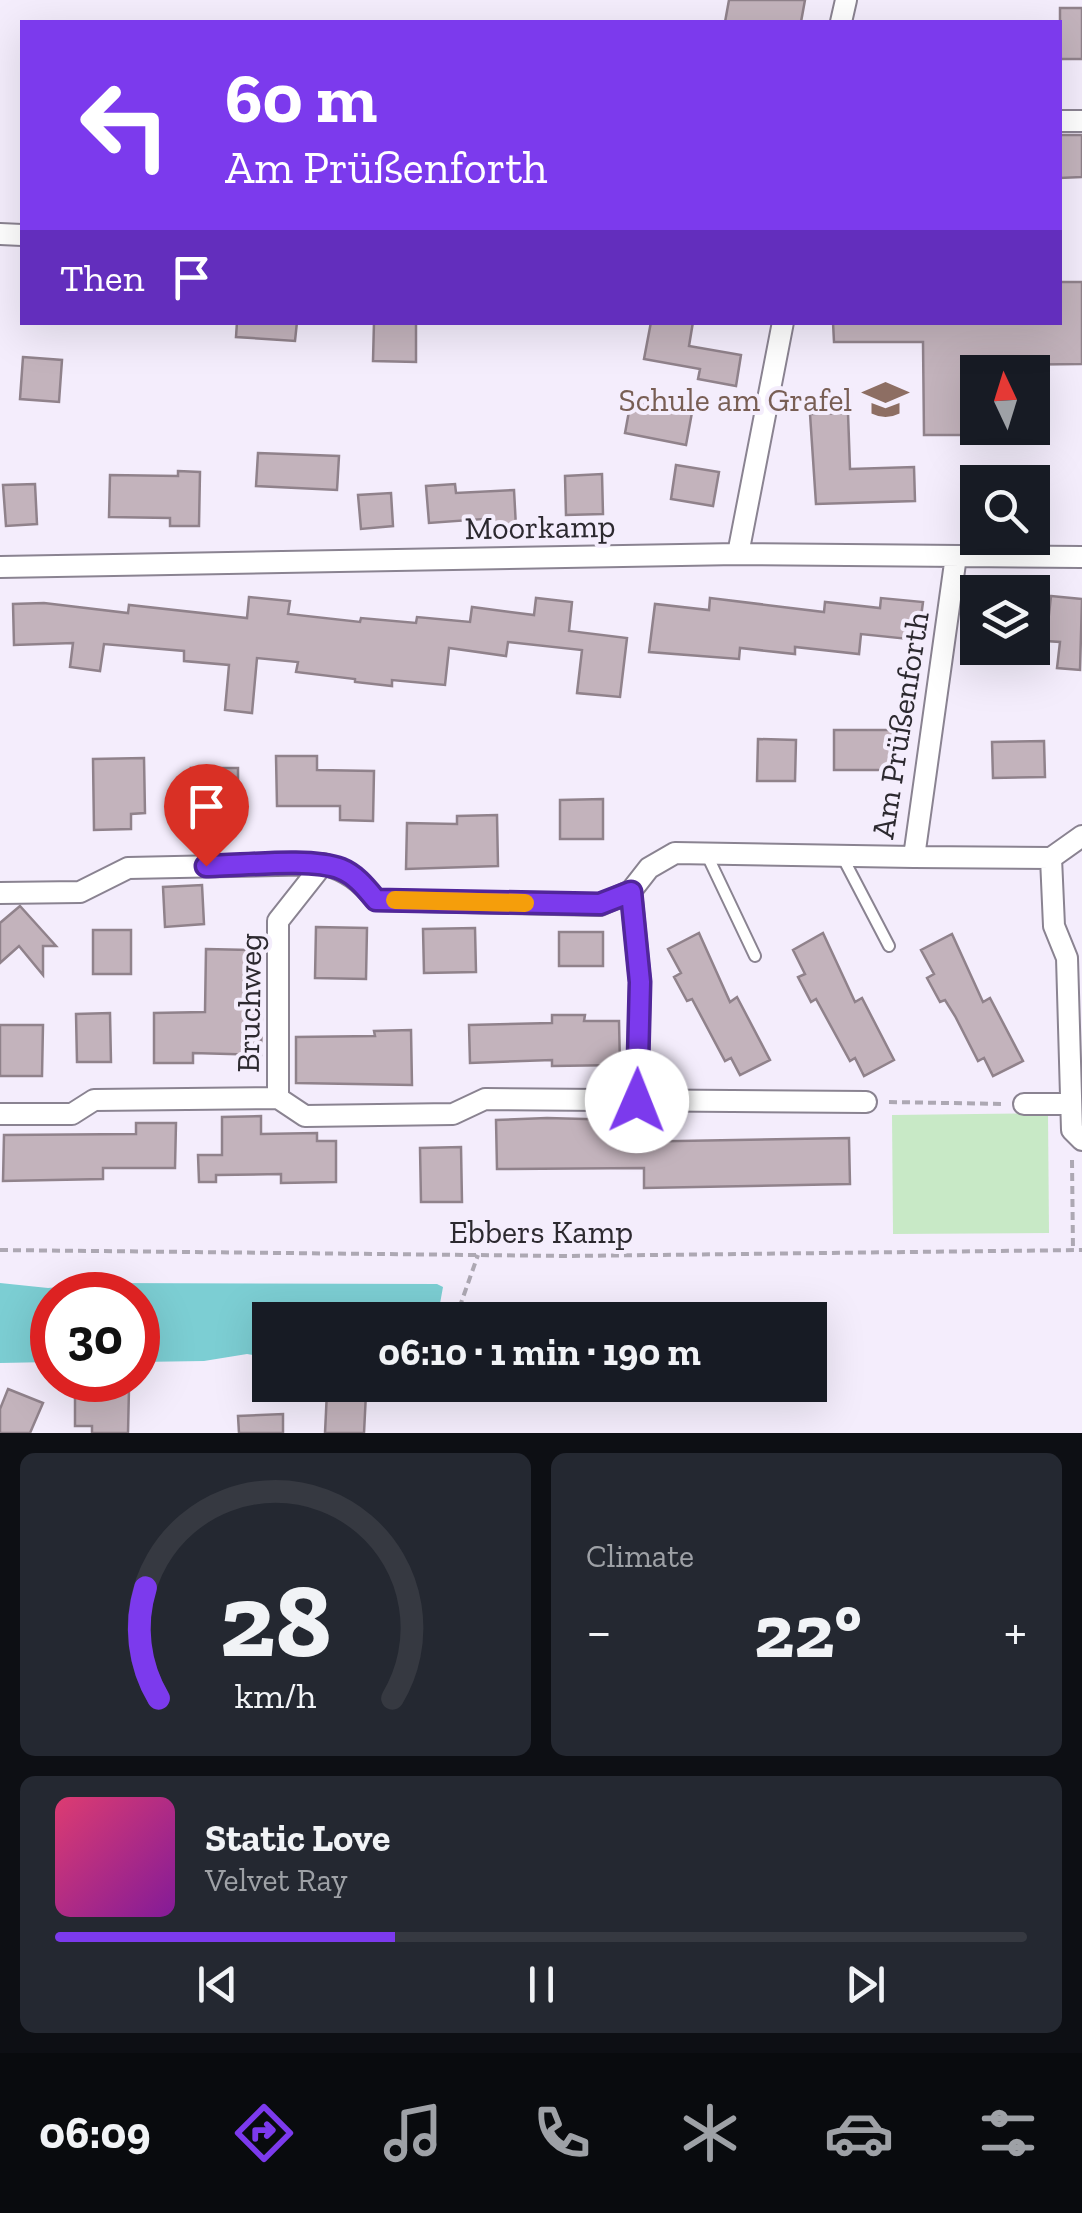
<!DOCTYPE html>
<html lang="en">
<head>
<meta charset="utf-8">
<style>
	body { margin:0; font-family:"Zilla Slab",serif; background:#242831; color:#f1f3f6; height:100vh; display:flex; flex-direction:column; font-size:38px; white-space:nowrap }
	* { box-sizing:border-box; margin:0 }
	p { font-size:32px; color:#9ea1a6 }
	.icon { flex:none; width:55px; height:55px; fill:none; stroke:currentColor; stroke-width:2; stroke-linecap:round; stroke-linejoin:round }
	.map { position:relative; height:1433px; overflow:hidden }
	.details { display:flex; flex-direction:column; gap:20px; padding:20px; background:#0d0f14; flex:1 }
	.details>* { flex:none }
	.top-card { position:absolute; left:20px; top:20px; width:1042px; height:305px; border-radius:0px; box-shadow:0 10px 40px #0002; background:#7c3aed; color:#fff; overflow:hidden }
	.needle { width:65px; rotate:356deg }
	.controls { position:absolute; left:960px; top:355px; display:grid; gap:20px }
	.controls a { display:grid; place-items:center; width:90px; height:90px; border-radius:0px; background:#171b24; box-shadow:0 10px 40px #0002; font-size:50px }
	.speed { position:absolute; left:30px; top:1272px; display:flex; gap:20px; font-size:50px; font-weight:700; text-align:center }
	.speed>* { display:grid; place-content:center; width:130px; height:130px; border-radius:50%; background:#171b24; box-shadow:0 10px 40px #0002; line-height:1 }
	.speed .limit { border:15px solid #d22; background:#fff; color:#111 }
	.pin { position:absolute; display:grid; place-items:center; width:85px; height:85px; color:#fff; margin:-102px -42px; border-radius:50% 50% 50% 0; rotate:-45deg; box-shadow:0 0 10px #0007 }
	.pin .icon { rotate:45deg }
	.me { position:absolute; width:110px; margin:-55px; rotate:1deg; stroke-linejoin:round; filter:drop-shadow(0 0 8px #0008) }
	.turn { display:flex; align-items:center; gap:35px; height:210px; padding:0 40px; font-size:45px }
	.turn .icon { width:130px; height:130px; stroke-width:2.5 }
	.turn b { display:block; font-size:70px; line-height:85px }
	.then { display:flex; align-items:center; height:95px; padding:0 40px; background:#0003; gap:20px; font-size:38px }
	.big { font-size:75px; font-weight:800; line-height:1.1 }
	.details .card { flex:1; display:flex; flex-direction:column; justify-content:center; gap:15px; min-width:0; padding:0 35px; border-radius:15px; background:#242831 }
	.details .dial { align-items:center; gap:0 }
	.dial svg { height:260px; overflow:visible; fill:none; stroke:#363941; stroke-width:7; stroke-linecap:round; text-anchor:middle }
	.dial text { fill:#f1f3f6; stroke:none }
	.song { display:flex; align-items:center; gap:30px }
	.cover { width:120px; height:120px; border-radius:15px; background:linear-gradient(135deg,hsl(340 70% 55%),hsl(290 70% 35%)) }
	.played { height:10px; border-radius:5px; background:linear-gradient(90deg,#7c3aed 35%,#363941 35%) }
	.keys { display:flex; justify-content:space-around; direction:ltr }
	.heat { display:flex; justify-content:space-between; align-items:center; font-size:55px; direction:ltr }
	.details .tiles { flex:1; display:grid; gap:20px; grid-template-columns:1fr 1fr }
	.card:last-child { grid-column:span 2 }
	.trip { position:absolute; left:252px; top:1302px; width:575px; height:100px; border-radius:0px; background:#171b24; box-shadow:0 10px 40px #0002; font-weight:800; line-height:100px; text-align:center }
	.menu { display:flex; height:160px; justify-content:space-around; align-items:center; background:#090b0e; color:#9ea1a6 }
	.menu .icon { width:70px; height:70px }
	.menu .active { color:#7c3aed }
	.menu b { font-size:45px; color:#f1f3f6 }
	.map>svg:first-child { display:block }
	.green { fill:#c8e9c6 }
	.water { fill:#7cced3 }
	.building { fill:#c3b3bc; stroke:#90828b; stroke-width:2.5 }
	.lines { fill:none; stroke-linecap:round; stroke-linejoin:round }
	.service-casing { stroke:#8a8391; stroke-width:14 }
	.minor-casing { stroke:#8a8391; stroke-width:24 }
	.path { stroke:#ada8b3; stroke-width:4; stroke-dasharray:8 5; stroke-linecap:butt }
	.service { stroke:#fff; stroke-width:10 }
	.minor { stroke:#fff; stroke-width:20 }
	.route-casing { stroke:#51269a; stroke-width:25 }
	.route { stroke:#7c3aed; stroke-width:18 }
	.slow { stroke:#f59e0b; stroke-width:18 }
	.labels { text-anchor:middle; stroke-width:8; stroke-linejoin:round; paint-order:stroke }
	.education-label { font-size:32px; fill:#785e54; stroke:#f4edfc; text-anchor:end }
	.street-label { font-size:32px; fill:#2c292f; stroke:#f4edfc }
</style>
</head>
<body>
<div class="map">
<svg width="1082" height="1433" viewBox="0 0 1082 1433">
	<rect width="100%" height="100%" fill="#f4edfc"/>
	<!-- green -->
	<path class="green" d="M1048,1113L1049,1233L893,1234L892,1115Z"/>
	<!-- water -->
	<path class="water" d="M0,1283L48,1288L104,1283L437,1284L443,1287L437,1320H270V1358L247,1354L204,1361L138,1362V1295H52V1362L0,1363Z"/>
	<!-- building -->
	<path class="building" d="M729,0H805L801,22H725Z
		M1060,8H1082V59H1060Z
		M1060,135H1082V177L1060,178Z
		M1060,282H1082V364L1001,365V372H978V422H973V435H924L923,342H834L833,322H1060Z
		M237,322H297L295,341L236,337Z
		M374,322H416V362L373,361Z
		M651,322H693L689,346L741,355L736,386L698,379L700,369L644,359Z
		M23,357L62,360L59,402L20,399Z
		M632,395L693,407L686,445L625,433Z
		M848,413L850,469L914,467L915,501L816,504L810,414Z
		M258,453L339,456L337,490L256,486Z
		M676,465L719,472L713,506L671,499Z
		M178,471L200,472L199,526H170V518L109,517L110,475L178,476Z
		M602,474L603,514L566,515L565,476Z
		M35,484L37,524L6,526L3,485Z
		M455,484L456,493L514,490L516,527L483,529V519L429,523L426,486Z
		M391,493L393,526L361,529L358,495Z
		M1051,596L1082,599L1080,670L1057,668L1060,642L1046,641Z
		M249,597L290,601L288,614L360,622L361,618L416,623L417,617L470,622L472,607L534,615L536,598L572,602L569,631L627,638L620,697L577,693L582,650L508,642L506,656L449,648L445,685L392,680V686L355,682V679L296,672L298,662L257,658L252,713L225,710L229,665L184,661V651L104,644L100,671L70,667L73,643L14,645L13,604L44,603L128,613L129,605L247,618Z
		M710,598L824,612L825,602L880,608L881,598L923,602L918,640L861,634L859,654L795,647V654L740,648L739,659L649,652L655,604L709,610Z
		M834,730H893V770H834Z
		M758,739L796,740L795,781H757Z
		M1044,741L1045,777L993,778L992,742Z
		M276,756H317V770L374,771L373,821L340,820V806H277Z
		M144,758L145,813L131,814V829L94,830L93,759Z
		M191,768H238V812H191Z
		M603,799V839H560V800Z
		M497,815L498,866L406,869L407,823L457,824V816Z
		M202,885L204,924L165,927L163,887Z
		M20,906L56,946H43V975L19,946L0,963V923Z
		M316,927L367,928L366,979L315,978Z
		M475,928L476,972L424,973L423,929Z
		M93,930H131V974H93Z
		M559,932H603V966H559Z
		M699,933L730,1002L737,997L770,1060L740,1075L731,1058L725,1061L692,999L687,1001L674,977L681,973L668,949Z
		M823,933L855,1002L862,998L894,1060L864,1076L855,1058L850,1061L816,999L811,1002L798,977L805,974L793,950Z
		M952,934L983,1002L990,998L1023,1061L993,1076L984,1058L978,1061L955,1016L945,1000L940,1002L927,978L934,974L921,950Z
		M206,949L250,950L249,1013H262L261,1055L193,1053V1063H154V1013L205,1012Z
		M110,1013L111,1062H77L76,1014Z
		M552,1015H585L584,1021H619L620,1065L552,1066V1060L470,1063L469,1025L552,1023Z
		M0,1025H43L42,1076H0Z
		M411,1030L412,1085L296,1083V1037L375,1036L374,1031Z
		M261,1116V1134L317,1133V1141H336V1182L281,1183V1174L216,1175V1182H199L198,1155H222V1117Z
		M547,1118L622,1120V1142L849,1138L850,1184L644,1188V1168L497,1169L496,1120Z
		M136,1123H176L175,1168H103V1179L3,1181L4,1135L136,1134Z
		M461,1147L462,1202H421L420,1148Z
		M75,1388H129L128,1433H92V1426H75Z
		M8,1389L43,1403L30,1433H0V1409Z
		M327,1391L366,1393L364,1433H325Z
		M283,1414V1433H239L238,1416Z"/>
	<g class="lines">
		<defs>
			<path id="service" d="M707,855L755,956
				M843,858L889,946"/>
			<path id="minor" d="M841,22L846,0
				M1060,121H1082
				M0,234L22,235
				M738,554L783,322
				M0,567L738,554L1082,557
				M914,857L1051,858L1082,836
				M1051,858L1054,926L1067,958L1072,1130L1082,1140
				M631,891L640,982L637,1101
				M0,893L80,892L128,868L323,864C347,871 360,881 376,900L600,905L631,891L649,868L675,853L914,857L956,556
				M278,1098V921L323,864
				M1024,1104H1071
				M0,1114H72L94,1100L278,1098L305,1116L453,1114L485,1099L866,1102"/>
		</defs>
		<!-- service casing -->
		<use href="#service" class="service-casing"/>
		<!-- minor casing -->
		<use href="#minor" class="minor-casing"/>
		<!-- path -->
		<path class="path" d="M889,1102L1005,1104
			M1072,1160L1073,1250
			M0,1250L568,1256L1082,1250
			M455,1320L478,1255"/>
		<!-- service -->
		<use href="#service" class="service"/>
		<!-- minor -->
		<use href="#minor" class="minor"/>
	</g>
	<g class="lines">
		<defs>
			<path id="route" d="M206,866C241,866 310,857 341,869C356,875 366,888 376,900L600,904L631,892L640,982L637,1101"/>
		</defs>
		<!-- route casing -->
		<use href="#route" class="route-casing"/>
		<!-- route -->
		<use href="#route" class="route"/>
		<!-- slow -->
		<path class="slow" d="M395,900L525,903"/>
	</g>
	<!-- icons -->
	<defs>
		<symbol id="school-bare" viewBox="-9 -9 18 18"><path d="M0-5L7-2L0 1L-7-2ZM-4 1L0 2.5L4 1V4Q0 6-4 4Z" fill="#8d6e63" stroke="#f4edfc" stroke-width="2.5" paint-order="stroke"/></symbol>
	</defs>
	<g fill-rule="evenodd">
		<use href="#school-bare" x="854" y="368" width="63" height="63"/>
	</g>
	<g class="labels">
		<!-- education labels -->
		<g class="education-label">
			<text x="852" y="411">Schule am Grafel</text>
		</g>
		<!-- street labels -->
		<g class="street-label">
			<text transform="translate(540 527) rotate(-1)" y="11">Moorkamp</text>
			<text transform="translate(900 725) rotate(-81)" y="11">Am Prüßenforth</text>
			<text transform="translate(249 1003) rotate(-89)" y="11">Bruchweg</text>
			<text x="541" y="1243">Ebbers Kamp</text>
		</g>
	</g>
</svg>
<div class="controls">
<a><svg class="needle" viewBox="-14 -14 28 28"><path d="M0-13l5 13h-10z" fill="#e53935"/><path d="M0 13l5-13h-10z" fill="#9ea1a6"/></svg></a>
<a><svg class="icon" aria-label="search" viewBox="0 0 24 24"><circle cx="10" cy="10" r="6"/><path d="M15 15l6 6"/></svg></a>
<a><svg class="icon" aria-label="layers" viewBox="0 0 24 24"><path d="M12 4l9 5-9 5-9-5zM3 14l9 5 9-5"/></svg></a>
</div>
<div class="speed"><div class="limit">30</div></div>
<div class="pin" style="left:206px;top:866px;background:#d93025"><svg class="icon" aria-label="arrive" viewBox="0 0 24 24"><path d="M6 21V4h12l-3 4 3 4H6"/></svg></div>
<svg class="me" style="left:637px;top:1101px" viewBox="-20 -20 40 40"><circle r="19" fill="#fff"/><path d="M0-13L10 11 0 6-10 11z" fill="#7c3aed"/></svg>
<div class="trip">06:10 · 1 min · 190 m</div>
<div class="top-card">
<div class="turn"><svg class="icon" aria-label="left" viewBox="0 0 24 24"><path d="M17 20v-9H6M10 6l-5 5 5 5"/></svg><div><b>60 m</b>Am Prüßenforth</div></div>
<div class="then">Then<svg class="icon" aria-label="arrive" viewBox="0 0 24 24"><path d="M6 21V4h12l-3 4 3 4H6"/></svg></div>
</div>
</div>
<section class="details">
<div class="tiles">
<div class="card dial"><svg viewBox="0 0 100 80">
<path d="M14 69A42 42 0 1 1 86 69"/>
<path d="M14 69A42 42 0 0 1 10 35" stroke="#7c3aed"/>
<text x="50" y="56" font-size="32" font-weight="700">28</text>
<text x="50" y="72" font-size="11">km/h</text>
</svg></div>
<div class="card"><p>Climate</p>
<div class="heat"><a>−</a><b class="big">22°</b><a>+</a></div>
</div>
<div class="card">
<div class="song"><i class="cover"></i><div><b>Static Love</b><p>Velvet Ray</p></div></div>
<div class="played"></div>
<div class="keys"><svg class="icon" aria-label="previous" viewBox="0 0 24 24"><path d="M18 5L8 12l10 7zM5 5v14"/></svg><svg class="icon" aria-label="pause" viewBox="0 0 24 24"><path d="M8 5v14M16 5v14"/></svg><svg class="icon" aria-label="next" viewBox="0 0 24 24"><path d="M6 5l10 7-10 7zM19 5v14"/></svg></div>
</div>
</div>
</section>
<nav class="menu">
<b>06:09</b>
<svg class="icon active" aria-label="directions" viewBox="0 0 24 24"><path d="M12 3l9 9-9 9-9-9zM9 14v-3h6M13 9l2 2-2 2"/></svg>
<svg class="icon" aria-label="music" viewBox="0 0 24 24"><path d="M9 18V5l10-2v13"/><circle cx="6" cy="18" r="3"/><circle cx="16" cy="16" r="3"/></svg>
<svg class="icon" aria-label="phone" viewBox="0 0 24 24"><path d="M5 4h4l2 5-3 2q2 4 5 5l2-3 5 2v4C11 20 4 13 5 4z"/></svg>
<svg class="icon" aria-label="climate" viewBox="0 0 24 24"><path d="M12 3v18M4 7l16 10M4 17L20 7"/></svg>
<svg class="icon" aria-label="car" viewBox="0 0 24 24"><path d="M5 17H2v-5l4-1 3-4h7l3 4 3 1v5h-3M9 17h6M6 11h13"/><circle cx="7" cy="17" r="2"/><circle cx="17" cy="17" r="2"/></svg>
<svg class="icon" aria-label="filters" viewBox="0 0 24 24"><path d="M4 7h16M4 17h16"/><circle cx="9" cy="7" r="2"/><circle cx="15" cy="17" r="2"/></svg>
</nav>
</body>
</html>
